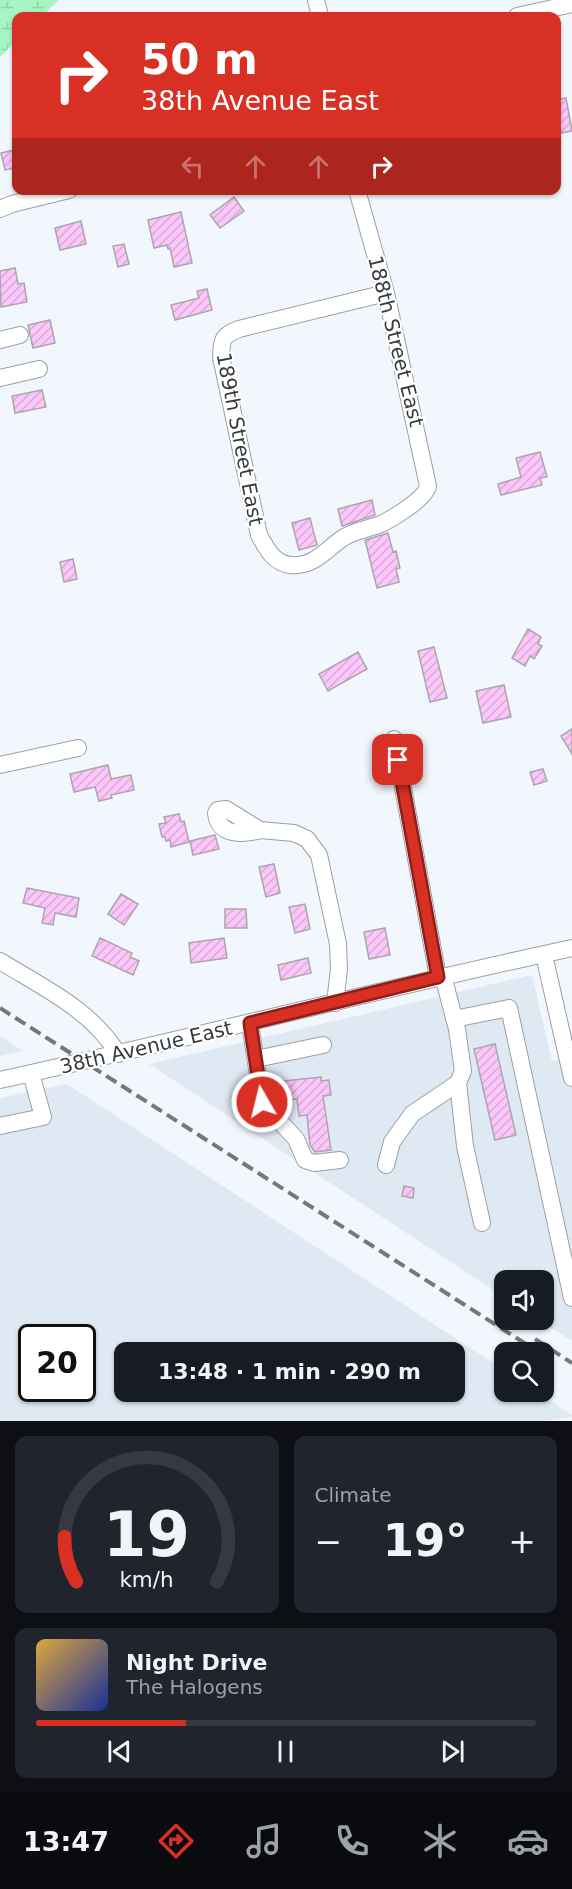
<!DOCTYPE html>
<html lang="en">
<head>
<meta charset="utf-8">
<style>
	body { margin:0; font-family:"DejaVu Sans",sans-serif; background:#20242c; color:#f1f3f6; height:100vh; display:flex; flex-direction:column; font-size:22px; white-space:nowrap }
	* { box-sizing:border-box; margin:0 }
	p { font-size:20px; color:#9ea1a6 }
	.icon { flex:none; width:33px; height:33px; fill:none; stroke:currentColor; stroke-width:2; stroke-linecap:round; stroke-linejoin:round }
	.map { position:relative; height:1421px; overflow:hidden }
	.details { display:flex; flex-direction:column; gap:15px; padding:15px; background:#0d0f14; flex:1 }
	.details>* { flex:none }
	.banner { position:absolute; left:12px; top:12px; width:549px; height:183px; border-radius:12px; box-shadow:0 2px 4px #0004; background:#d93025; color:#fff; overflow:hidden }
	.controls { position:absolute; left:494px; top:1270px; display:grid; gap:12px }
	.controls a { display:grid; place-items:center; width:60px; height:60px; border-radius:12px; background:#171b24; box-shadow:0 2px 4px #0004; font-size:30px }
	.speed { position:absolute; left:18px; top:1324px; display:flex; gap:12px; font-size:30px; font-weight:700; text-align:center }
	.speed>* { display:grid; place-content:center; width:78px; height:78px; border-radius:50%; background:#171b24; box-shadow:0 2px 4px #0004; line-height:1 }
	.speed .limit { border:3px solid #111; border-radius:9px; background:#fff; color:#111 }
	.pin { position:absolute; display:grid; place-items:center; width:51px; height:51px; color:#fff; margin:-26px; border-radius:12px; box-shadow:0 3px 9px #0006 }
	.me { position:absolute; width:66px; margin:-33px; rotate:352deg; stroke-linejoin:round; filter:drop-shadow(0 0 4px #0008) }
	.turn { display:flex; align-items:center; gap:21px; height:126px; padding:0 30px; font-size:27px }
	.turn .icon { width:78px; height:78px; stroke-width:2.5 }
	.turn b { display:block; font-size:42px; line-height:51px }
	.lanes { display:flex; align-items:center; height:57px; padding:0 30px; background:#0003; justify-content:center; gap:30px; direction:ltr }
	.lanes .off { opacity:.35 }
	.big { font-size:45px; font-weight:800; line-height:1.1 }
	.details .tile { flex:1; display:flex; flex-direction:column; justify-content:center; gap:9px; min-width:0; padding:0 21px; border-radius:12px; background:#20242c }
	.details .dial { align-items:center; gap:0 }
	.dial svg { height:156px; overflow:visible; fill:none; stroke:#363941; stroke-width:7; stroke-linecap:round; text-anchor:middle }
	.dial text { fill:#f1f3f6; stroke:none }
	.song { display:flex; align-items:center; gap:18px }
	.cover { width:72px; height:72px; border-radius:9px; background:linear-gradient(135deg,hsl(40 70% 55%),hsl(230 70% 35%)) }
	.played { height:6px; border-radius:3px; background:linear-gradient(90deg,#d93025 30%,#363941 30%) }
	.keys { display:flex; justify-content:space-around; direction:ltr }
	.heat { display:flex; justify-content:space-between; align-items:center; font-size:33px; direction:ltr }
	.details .tiles { flex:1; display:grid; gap:15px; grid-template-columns:1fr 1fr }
	.tile:last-child { grid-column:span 2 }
	.trip { position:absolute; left:114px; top:1342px; width:351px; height:60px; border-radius:12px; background:#171b24; box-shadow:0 2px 4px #0004; font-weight:800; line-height:60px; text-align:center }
	.menu { display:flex; height:96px; justify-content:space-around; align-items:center; background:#090b0e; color:#9ea1a6 }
	.menu .icon { width:42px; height:42px }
	.menu .active { color:#d93025 }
	.menu b { font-size:27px; color:#f1f3f6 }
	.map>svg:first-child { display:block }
	.built { fill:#dee9f4; fill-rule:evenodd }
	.wetland { fill:url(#wetland-marsh) }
	.building { fill:url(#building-hatch); stroke:#aba6ab; stroke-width:1.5 }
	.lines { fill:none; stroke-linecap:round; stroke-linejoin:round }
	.minor-casing { stroke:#9aa0a5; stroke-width:18 }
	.minor { stroke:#fff; stroke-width:16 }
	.rail { stroke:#74787b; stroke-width:4; stroke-dasharray:12 6; stroke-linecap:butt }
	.route-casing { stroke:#8d1f18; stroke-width:15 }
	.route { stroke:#d93025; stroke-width:10 }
	.labels { text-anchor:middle; stroke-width:4.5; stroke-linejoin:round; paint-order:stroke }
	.street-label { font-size:20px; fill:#373a3c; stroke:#fff }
</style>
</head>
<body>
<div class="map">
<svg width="572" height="1421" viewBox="0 0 572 1421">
	<defs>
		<pattern id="wetland-marsh" width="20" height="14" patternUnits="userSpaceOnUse" patternTransform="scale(1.5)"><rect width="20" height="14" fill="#a6f5c3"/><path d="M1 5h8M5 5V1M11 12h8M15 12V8" fill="none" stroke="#90d3a8"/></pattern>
		<pattern id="building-hatch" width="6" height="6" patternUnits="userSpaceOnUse" patternTransform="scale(1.5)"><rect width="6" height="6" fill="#fbc6f9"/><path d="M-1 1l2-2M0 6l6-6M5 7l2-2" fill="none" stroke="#d8abd6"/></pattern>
	</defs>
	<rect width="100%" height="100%" fill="#f1f7fd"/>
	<!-- built -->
	<path class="built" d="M532,975L552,1061L572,1056V1341L539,1320H543V1281H504V1297L149,1064Z
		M0,1036L23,1051L0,1056Z
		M67,1084L504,1370V1392H537L572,1415V1417L544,1421H0V1098ZM32,1338H82V1389H32ZM124,1353H454V1392H124Z"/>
	<!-- wetland -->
	<path class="wetland" d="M0,0H59L42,16H16V41L0,57Z"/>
	<!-- building -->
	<path class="building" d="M566,98L572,131L561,133L556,100Z
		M14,150L16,168L5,170L1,153Z
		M234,197L244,211L220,228L210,215Z
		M181,212L192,263L174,267L170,248L168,249L167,245L154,248L148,220Z
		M81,221L86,244L60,250L55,228Z
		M124,244L129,264L118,267L113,246Z
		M15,268L18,284L24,283L27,302L1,307L0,271Z
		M207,289L212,310L175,320L171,305L199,298L197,291Z
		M50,320L55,343L33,348L28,325Z
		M42,390L46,407L15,413L12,396Z
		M540,452L547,477L540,478L542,485L501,495L498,484L521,477L516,458Z
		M372,500L375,515L342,526L338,509Z
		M310,518L317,545L299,550L292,523Z
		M388,533L393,552L396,551L400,568L396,569L399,582L377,588L365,540Z
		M73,559L77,579L64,582L60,562Z
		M528,629L541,637L538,644L542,646L534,659L530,656L525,666L512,658Z
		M434,647L447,698L430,702L418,651Z
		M358,652L367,669L328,691L319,674Z
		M504,685L511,717L483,723L476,691Z
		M572,729V754L561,736Z
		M108,765L111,779L131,775L134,790L111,795L112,798L99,801L95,787L74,792L70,774Z
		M543,769L547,781L534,785L530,772Z
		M179,814L181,822L184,821L189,842L171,847L170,840L166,841L165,837H162L159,824L166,823L164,817Z
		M215,835L219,849L193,855L190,841Z
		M274,864L280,893L266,897L259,867Z
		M27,888L79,898L76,917L55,913L53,925L42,923L45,908L23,903Z
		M121,894L138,904L124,925L108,914Z
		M305,904L310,929L295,933L289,907Z
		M225,909H246L247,928H225Z
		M385,928L390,955L369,959L364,932Z
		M100,938L132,953L130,957L139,961L133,975L92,956Z
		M224,938L227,958L191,963L189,943Z
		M308,958L311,973L281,980L278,965Z
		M495,1044L516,1135L495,1140L474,1049Z
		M321,1077V1081L329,1080L331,1095L323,1096L331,1150L315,1152L310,1145L307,1115L299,1116L297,1099L277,1101L275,1082Z
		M404,1186L414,1188L413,1198L402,1196Z"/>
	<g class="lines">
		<defs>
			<path id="minor" d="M316,0L320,16
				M517,16L572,4
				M357,190L386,293L428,486C426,498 395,517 383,523C370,529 355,530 343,538C327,548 315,567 291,565C274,564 266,548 259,535L221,357C222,338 222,336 239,329L386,293
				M0,209L12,204L69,190
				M0,340L20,335
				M0,378L39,369
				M394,739L438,977
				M0,765L78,748
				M260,830C243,835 218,836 216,813L218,810L226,809L260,830L294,833L307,839L319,855L338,944L339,969L335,1003
				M544,955L572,1078
				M0,961C42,987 92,1010 118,1054
				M454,1019L509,1008L572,1298
				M250,1023L262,1102L296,1139L305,1160L314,1163L340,1160
				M256,1059L323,1045
				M0,1080C191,1038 381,989 572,948
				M458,1083L465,1146L482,1223
				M0,1126L43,1117L31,1073
				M386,1165L392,1142L412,1114L458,1083L463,1071L457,1029L443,976"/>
		</defs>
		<!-- minor casing -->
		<use href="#minor" class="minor-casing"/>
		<!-- minor -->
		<use href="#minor" class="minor"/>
		<!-- rail -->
		<path class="rail" d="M0,1008L540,1353
			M535,1339L572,1363"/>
	</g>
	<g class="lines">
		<defs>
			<path id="route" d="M262,1102L250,1023L438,977L398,760"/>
		</defs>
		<!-- route casing -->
		<use href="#route" class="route-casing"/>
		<!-- route -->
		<use href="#route" class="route"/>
	</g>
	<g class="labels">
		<!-- street labels -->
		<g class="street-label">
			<text transform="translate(396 341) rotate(76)" y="7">188th Street East</text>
			<text transform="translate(240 439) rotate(79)" y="7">189th Street East</text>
			<text transform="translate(146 1047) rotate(-13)" y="7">38th Avenue East</text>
		</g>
	</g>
</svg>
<div class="controls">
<a><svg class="icon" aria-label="sound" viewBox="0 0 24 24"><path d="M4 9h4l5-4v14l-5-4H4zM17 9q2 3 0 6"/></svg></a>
<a><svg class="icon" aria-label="search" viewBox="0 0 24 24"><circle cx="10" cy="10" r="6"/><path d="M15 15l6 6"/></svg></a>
</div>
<div class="speed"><div class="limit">20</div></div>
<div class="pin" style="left:398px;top:760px;background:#d93025"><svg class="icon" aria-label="arrive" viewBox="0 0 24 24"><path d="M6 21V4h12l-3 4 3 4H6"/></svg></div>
<svg class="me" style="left:262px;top:1102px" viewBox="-20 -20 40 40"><circle r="17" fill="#d93025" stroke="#fff" stroke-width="3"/><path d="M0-11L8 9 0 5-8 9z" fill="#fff"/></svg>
<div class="trip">13:48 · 1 min · 290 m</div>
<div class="banner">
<div class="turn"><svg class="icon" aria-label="right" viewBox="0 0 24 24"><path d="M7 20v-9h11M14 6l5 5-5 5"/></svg><div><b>50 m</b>38th Avenue East</div></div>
<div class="lanes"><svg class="icon off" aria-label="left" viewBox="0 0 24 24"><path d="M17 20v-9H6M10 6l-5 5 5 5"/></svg><svg class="icon off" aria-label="ahead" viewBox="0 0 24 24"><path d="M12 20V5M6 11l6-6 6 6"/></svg><svg class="icon off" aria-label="ahead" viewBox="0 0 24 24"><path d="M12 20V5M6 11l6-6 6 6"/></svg><svg class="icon" aria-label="right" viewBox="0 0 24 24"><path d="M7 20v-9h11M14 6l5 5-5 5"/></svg></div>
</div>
</div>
<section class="details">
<div class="tiles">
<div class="tile dial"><svg viewBox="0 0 100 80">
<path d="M14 69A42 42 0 1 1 86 69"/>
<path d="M14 69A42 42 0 0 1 8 46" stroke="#d93025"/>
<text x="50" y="56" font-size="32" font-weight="700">19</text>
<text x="50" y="72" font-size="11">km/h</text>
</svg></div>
<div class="tile"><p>Climate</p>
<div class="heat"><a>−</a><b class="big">19°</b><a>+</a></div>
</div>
<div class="tile">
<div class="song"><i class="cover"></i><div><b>Night Drive</b><p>The Halogens</p></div></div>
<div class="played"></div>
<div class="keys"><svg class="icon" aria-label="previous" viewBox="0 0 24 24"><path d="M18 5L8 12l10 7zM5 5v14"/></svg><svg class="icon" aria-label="pause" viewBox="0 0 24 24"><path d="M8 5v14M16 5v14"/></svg><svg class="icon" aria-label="next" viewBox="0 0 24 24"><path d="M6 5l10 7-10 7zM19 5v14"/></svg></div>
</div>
</div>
</section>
<nav class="menu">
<b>13:47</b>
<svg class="icon active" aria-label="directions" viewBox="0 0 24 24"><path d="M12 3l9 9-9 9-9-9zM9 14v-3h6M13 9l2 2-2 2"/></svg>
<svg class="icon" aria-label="music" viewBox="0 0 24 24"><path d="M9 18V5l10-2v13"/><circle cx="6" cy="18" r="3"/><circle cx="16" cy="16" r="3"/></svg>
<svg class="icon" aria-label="phone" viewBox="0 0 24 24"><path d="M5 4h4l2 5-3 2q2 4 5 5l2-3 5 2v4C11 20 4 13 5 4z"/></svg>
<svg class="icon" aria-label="climate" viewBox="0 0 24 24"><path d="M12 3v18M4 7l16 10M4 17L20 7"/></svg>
<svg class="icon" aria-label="car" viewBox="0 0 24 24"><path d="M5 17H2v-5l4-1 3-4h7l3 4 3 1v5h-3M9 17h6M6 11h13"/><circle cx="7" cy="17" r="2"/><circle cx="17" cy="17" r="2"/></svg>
</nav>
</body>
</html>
